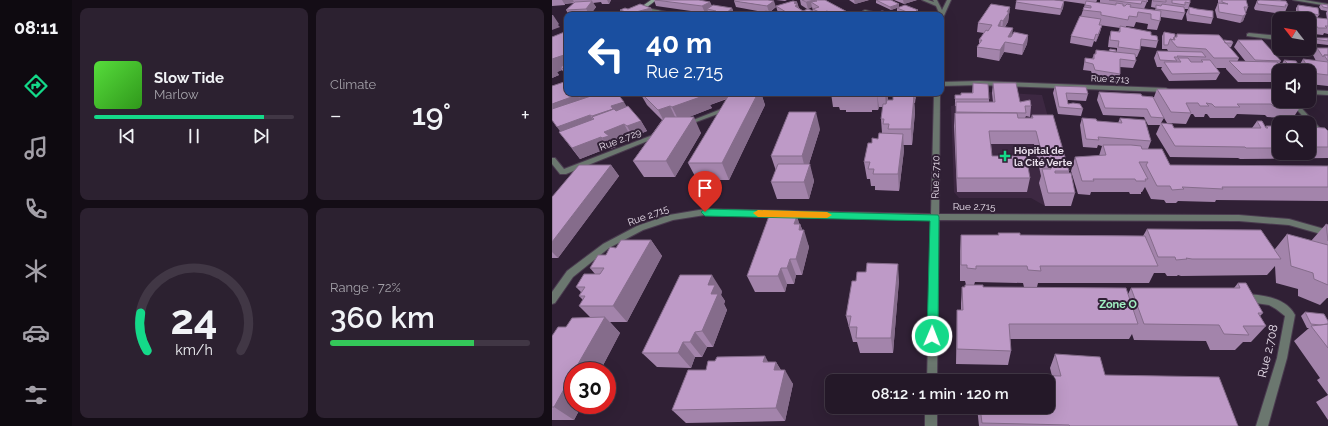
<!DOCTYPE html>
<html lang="en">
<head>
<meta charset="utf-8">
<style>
	body { margin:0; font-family:Raleway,sans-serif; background:#2c2130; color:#f1f3f6; height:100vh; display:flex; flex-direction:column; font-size:15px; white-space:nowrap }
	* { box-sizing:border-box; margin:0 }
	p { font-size:13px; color:#a3a0a8 }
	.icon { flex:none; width:22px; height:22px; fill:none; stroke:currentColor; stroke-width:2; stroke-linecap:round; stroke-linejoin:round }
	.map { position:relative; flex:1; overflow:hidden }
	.side { display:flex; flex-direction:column; gap:8px; padding:8px; background:#140d16; width:480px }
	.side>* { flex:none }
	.banner { position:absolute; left:12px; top:12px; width:380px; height:84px; border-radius:8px; box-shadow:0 4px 16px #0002,0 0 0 1px #413745; background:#1a4fa0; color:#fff; overflow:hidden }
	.needle { width:26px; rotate:301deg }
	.controls { position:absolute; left:720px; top:12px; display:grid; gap:8px }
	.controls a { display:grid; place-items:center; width:44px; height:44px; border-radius:8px; background:#241828; box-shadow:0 4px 16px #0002,0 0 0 1px #413745; font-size:20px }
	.speed { position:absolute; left:12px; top:362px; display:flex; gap:8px; font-size:20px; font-weight:700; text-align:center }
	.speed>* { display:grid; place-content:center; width:52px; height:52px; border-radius:50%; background:#241828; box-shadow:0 4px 16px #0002,0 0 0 1px #413745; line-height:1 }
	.speed .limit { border:6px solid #d22; background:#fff; color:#111 }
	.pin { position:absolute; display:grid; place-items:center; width:34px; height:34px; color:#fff; margin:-41px -17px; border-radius:50% 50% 50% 0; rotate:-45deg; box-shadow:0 0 4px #0007 }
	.pin .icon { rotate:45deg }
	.me { position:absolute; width:44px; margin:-22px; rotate:1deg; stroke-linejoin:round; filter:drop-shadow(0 0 3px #0008) }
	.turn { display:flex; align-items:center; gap:14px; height:84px; padding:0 16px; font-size:18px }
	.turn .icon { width:52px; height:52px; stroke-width:2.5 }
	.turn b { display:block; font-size:28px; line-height:34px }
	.big { font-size:30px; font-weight:600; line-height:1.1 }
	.side .card { flex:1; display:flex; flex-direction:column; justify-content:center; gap:6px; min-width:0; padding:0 14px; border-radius:8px; background:#2c2130 }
	.side .dial { align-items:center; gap:0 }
	.dial svg { height:104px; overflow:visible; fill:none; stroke:#413745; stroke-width:7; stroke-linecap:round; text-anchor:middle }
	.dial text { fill:#f1f3f6; stroke:none }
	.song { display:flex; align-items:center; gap:12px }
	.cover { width:48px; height:48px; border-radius:6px; background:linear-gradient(135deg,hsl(110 70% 55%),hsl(110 70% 35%)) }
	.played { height:4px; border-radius:2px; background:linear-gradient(90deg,#14d989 85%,#413745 85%) }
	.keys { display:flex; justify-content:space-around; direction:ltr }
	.heat { display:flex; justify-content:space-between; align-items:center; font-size:22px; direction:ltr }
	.charge { height:6px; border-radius:3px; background:linear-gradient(90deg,#34c759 72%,#413745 0) }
	.side .tiles { flex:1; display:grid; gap:8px; grid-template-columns:repeat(2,1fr) }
	.trip { position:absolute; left:273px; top:374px; width:230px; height:40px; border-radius:8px; background:#241828; box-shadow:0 4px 16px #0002,0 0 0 1px #413745; font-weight:600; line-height:40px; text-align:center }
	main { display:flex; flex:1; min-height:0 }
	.tab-bar { display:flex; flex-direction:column; width:72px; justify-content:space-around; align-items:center; background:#0e0a10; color:#a3a0a8 }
	.tab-bar .icon { width:28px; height:28px }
	.tab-bar .selected { color:#14d989 }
	.tab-bar b { font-size:18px; color:#f1f3f6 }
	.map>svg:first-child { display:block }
	.built { fill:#3d2842 }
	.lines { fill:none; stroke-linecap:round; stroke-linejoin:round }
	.street-casing { stroke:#4a3b4f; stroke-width:2 }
	.secondary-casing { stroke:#4a3b4f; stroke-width:2 }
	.street { fill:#6b776f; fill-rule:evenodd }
	.secondary { fill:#90a598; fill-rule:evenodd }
	.wall { fill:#a384ab; fill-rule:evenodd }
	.shaded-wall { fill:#856c8b }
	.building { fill:#be9ac7; stroke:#856c8b }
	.route { fill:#14d989; stroke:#0d8d59 }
	.slow { fill:#f59e0b }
	.poi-dot { fill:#14d989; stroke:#302035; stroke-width:1.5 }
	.labels { text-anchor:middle; stroke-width:4; stroke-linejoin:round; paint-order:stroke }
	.far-street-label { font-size:9px; fill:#e9dfec; stroke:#302035 }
	.street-label { font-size:10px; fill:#e9dfec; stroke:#302035 }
	.poi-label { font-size:10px; font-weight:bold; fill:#e9dfec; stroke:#302035; text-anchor:start }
	.neighbourhood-label { font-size:11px; font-weight:bold; fill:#a0efc1; stroke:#302035 }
	.near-street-label { font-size:12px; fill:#e9dfec; stroke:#302035 }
</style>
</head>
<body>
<main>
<nav class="tab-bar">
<b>08:11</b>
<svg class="icon selected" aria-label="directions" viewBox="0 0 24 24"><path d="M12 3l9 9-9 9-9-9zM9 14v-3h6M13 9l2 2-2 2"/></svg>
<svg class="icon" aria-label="music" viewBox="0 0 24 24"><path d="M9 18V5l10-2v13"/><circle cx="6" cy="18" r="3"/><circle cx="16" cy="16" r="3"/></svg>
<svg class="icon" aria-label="phone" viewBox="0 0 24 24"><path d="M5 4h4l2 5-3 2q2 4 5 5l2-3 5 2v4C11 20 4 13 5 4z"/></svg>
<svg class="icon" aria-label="climate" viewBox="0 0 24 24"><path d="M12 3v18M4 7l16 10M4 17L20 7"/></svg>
<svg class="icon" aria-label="car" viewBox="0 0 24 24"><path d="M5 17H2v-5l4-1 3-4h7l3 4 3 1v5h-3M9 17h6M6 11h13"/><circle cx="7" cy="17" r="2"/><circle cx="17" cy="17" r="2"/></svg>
<svg class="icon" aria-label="filters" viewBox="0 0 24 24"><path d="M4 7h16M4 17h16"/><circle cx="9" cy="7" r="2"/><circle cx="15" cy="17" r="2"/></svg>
</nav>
<section class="side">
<div class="tiles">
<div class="card">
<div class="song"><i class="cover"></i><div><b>Slow Tide</b><p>Marlow</p></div></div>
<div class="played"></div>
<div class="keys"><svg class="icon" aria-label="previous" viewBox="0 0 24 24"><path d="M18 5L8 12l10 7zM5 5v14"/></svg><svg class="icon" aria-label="pause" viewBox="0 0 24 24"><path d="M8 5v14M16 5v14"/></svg><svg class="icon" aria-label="next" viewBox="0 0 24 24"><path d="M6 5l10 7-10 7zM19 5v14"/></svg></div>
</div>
<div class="card"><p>Climate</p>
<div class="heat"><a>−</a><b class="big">19°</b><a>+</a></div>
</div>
<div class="card dial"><svg viewBox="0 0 100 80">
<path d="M14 69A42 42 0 1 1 86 69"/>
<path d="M14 69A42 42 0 0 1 9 40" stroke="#14d989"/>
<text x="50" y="56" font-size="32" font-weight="700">24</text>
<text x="50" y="72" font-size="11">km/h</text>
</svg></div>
<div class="card"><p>Range · 72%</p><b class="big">360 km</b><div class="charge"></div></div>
</div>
</section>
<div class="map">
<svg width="776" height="426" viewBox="0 0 776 426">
	<rect width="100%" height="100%" fill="#302035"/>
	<!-- built -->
	<path class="built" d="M420,91L490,95L514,184L493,206L479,198H407L402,192L399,106H401L403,103L420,101Z"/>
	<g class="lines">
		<defs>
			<path id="street" d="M370,0H376L382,2L381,0H385L390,10L395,0H399L391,18L389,19V15H388L384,6Z
				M741,0H752L776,4V6Z
				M91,7L124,14L126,15H117L89,9V7Z
				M313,10L329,14V15H322L311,12V11Z
				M697,33L727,36V40L695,36V34Z
				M757,38L776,39V43L757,42Z
				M427,81L614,88L617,90L614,92L427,85L389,86V82Z
				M757,90L776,91V95L757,94Z
				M209,93H218L203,99H199L198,98Z
				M382,93H388L387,214L687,215L737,219L776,230V236L737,225L687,221L387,220L385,381H375L379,220L153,215L121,220L91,230L57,248L21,277L3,303L0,304V292L15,271L51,244L85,226L117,215L153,209L379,214Z
				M737,101H743L776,137V143L774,142Z
				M177,106L180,108L179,109L136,125L134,126L131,124Z
				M106,133L109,135L108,136L14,174H8L0,164V158H3L12,169Z
				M693,294C710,295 734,297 743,315L735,358L716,426H704L725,358L733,316L724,309L717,305L690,301L688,298L690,295Z
				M373,407H385V426H373Z"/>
			<path id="secondary" d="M99,0H104C95,8 83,15 71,15L89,7Z"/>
		</defs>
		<!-- street casing -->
		<use href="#street" class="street-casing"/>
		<!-- secondary casing -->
		<use href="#secondary" class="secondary-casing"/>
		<!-- street -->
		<use href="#street" class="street"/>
		<!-- secondary -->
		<use href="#secondary" class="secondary"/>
	</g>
	<!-- wall -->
	<path class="wall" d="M0,0H59L57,4H50L49,2L41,3L44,7L38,15H17L14,10L22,3L13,4V5L0,6Z
		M102,0L158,2L160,6L180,8L181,11L177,15H162L161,14L156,13V11L153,13L104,6Z
		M224,0H235L233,1Z
		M248,0H273L301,15H229L226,13L224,6L245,2L247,8L251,11L255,9L249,5ZM260,7L261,11L256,9Z
		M297,0H317L303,4Z
		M324,0L347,4V7L366,10V15H354L345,11V8L339,10L324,3Z
		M342,0H365L352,4Z
		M511,0H545L544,3H548V0H596V2H595L592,9L603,10L604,8L599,7L600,0H638V3L636,9H632L633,13L630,20L609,17L608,21L605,30L595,29L596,24L584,22L582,27L574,26V27L599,35L606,41L604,48L588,46V50L585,57H583L584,61L581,68L568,67V74L566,81L541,77L539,71L531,70L533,58L540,59L542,54H543L544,50L557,51L558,49L565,52V48L556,47L557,38L559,31L566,32L568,28L547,25H550L548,32L544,42L542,41L540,47L518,43L519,36L529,16L533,4L512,1L511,8L508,15L463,9L464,2L510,1Z
		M666,0H694L696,7L691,21L688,23L665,18L663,10L666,3Z
		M706,0H728L736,5L733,12H732L730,14L703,10L702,8L705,1Z
		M182,1L224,7L218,12L224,15H203V14L211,12L184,7Z
		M769,4L776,5V34L772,33L771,35L762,34L758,28L757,30V19L758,17L744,15V8L746,5L767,15L765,18L775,19L774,13L775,11L769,10L767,7Z
		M458,7L456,22L453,27L460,37L476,35L475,44L470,55L452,52L447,61L425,57V47L427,44V40L432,33L425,32L426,23Z
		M637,7L661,18L659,24L635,21L634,14Z
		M99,8L101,13L117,15L70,14L68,10Z
		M731,14L754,19H728Z
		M15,31V77L10,70L5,72L7,75L0,78Z
		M612,32L623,37H624L625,34L672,41V40L681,43L679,47H677L687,58L685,62H694L682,47L686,40L729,61L727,64V82H686L674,69V68H664L668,73L664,80L617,81L609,69L610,67H605L602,58L605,51H616L615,49H610V36Z
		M762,38H776V45L759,43Z
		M765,48H776V86L757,84V71H746L745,70L734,69L730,64L732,60L747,66L751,59L764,61L761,55Z
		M15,81L75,107L89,121L95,131L81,137L78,135L61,142L64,147L58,149L56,148L28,159L7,132H8Z
		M421,83L437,99V102H441L440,93L441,83L468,102L479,106L478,117L474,116L473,118H479L480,115L517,171V173L523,193L519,206H493L487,183L489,176L482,144H439L440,156L478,178L475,192H405L402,126L403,113H404V106H403V95H409L420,93Z
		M503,86L536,94L534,101L516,100V104L531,109L529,116L506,114L501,93Z
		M605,89L750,104L743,115H737L734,118L715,117L713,115L685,114L682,118H658L655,114H653L652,117H643L641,114H639L634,124L615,123L612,118L609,123L622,128H700L705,121L714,127V126H727V153H757V127L776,131V158L688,159L686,158L618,157L604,134L608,125H596L592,117L551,115L545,100L547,92L602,97Z
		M88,93H209L213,105L177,180H145L136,163L175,99L158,105L160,108L137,117L149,133L123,177H92L81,161L110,120L95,105Z
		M279,93H336V100H341L348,96L364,95L363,103H362L363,112L360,145H351L352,150L347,191L323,190V186H319L318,179H315L312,162L320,143L326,139L330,133L329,119L331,107H327L326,110H320V112H294V110H288L287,107H281Z
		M530,118L545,121L566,123L568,118L599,141L596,149L618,165L776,166V201L664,200L663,202L626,201L624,203H614L612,200L599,199L593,187L590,192H589V194H578L577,192H539L538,195L526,194L519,171L523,157L547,156L550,146L546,145L545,148L531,147L528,125Z
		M268,129L257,164L262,181L257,199H225L219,182L224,171L219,156Z
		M59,165L67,176L6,258H0V197Z
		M245,216L247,224H248L257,247L250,275H244L242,284H235L233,292H203L195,276Z
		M774,224L776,225V298H775L768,305L746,296V289L724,283L723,266L715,275L629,276L626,275L625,276H615L613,273H602L597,283H486L485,287H472L471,283L423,282L422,285H414L413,281H408V251L409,235H446V233L468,235L591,236L595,229L723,249L735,234L759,241Z
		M99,240L110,256L75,322H58L68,333L48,371H21V405H30L22,420H0V336L14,327L38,317L27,306L31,300L27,296L29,292L24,287L43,274L38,268L64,248Z
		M347,280L341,353H308L305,342H301L294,316Z
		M686,283L711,313L708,316L714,326L699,342H691L683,350H658L654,341L582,340L580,334L577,339H458L459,351L456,365L404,364L405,310H409V303L410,287H431L576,294L579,288H682Z
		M170,291L169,295L173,301L172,304L175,310L161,347H155L150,357H143L139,368L105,367L90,353Z
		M753,312L776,321V420L764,402L776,395L765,380L768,378L742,341L757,328H755L749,316Z
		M503,354L553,375L686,426H427L425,407H496V381H424L425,374L500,376L498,368Z
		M216,362H224L229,370L241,384L233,421L134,423L120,410L154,370Z"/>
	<!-- shaded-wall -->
	<path class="shaded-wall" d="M10,0H21L22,2L13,4V5Z
		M55,0H59L57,4Z
		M262,0H263L264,5L259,2L260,7L256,9L254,2Z
		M302,0H317L303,4Z
		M351,0H365L352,4Z
		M40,1L44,7L38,15L34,9Z
		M222,1L224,7L217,12L215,6Z
		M512,1L511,8L508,15L509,9Z
		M158,2L160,8L155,9L156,11L153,13L150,6Z
		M245,2L247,12L244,13L242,3Z
		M347,4V7L339,10L338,7Z
		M458,7L456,22L450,30L451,21L455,12Z
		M99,8L102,15H85L84,12Z
		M180,8L181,11L177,15H172Z
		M364,10H366V15H360V14Z
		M261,11L262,15H256L255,13Z
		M275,11L276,15H269V13Z
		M285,12V15H280V14Z
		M694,14L691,21L688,23L691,16Z
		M0,15H1L7,24L6,25L8,27L0,30Z
		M449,20L448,30L446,26Z
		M550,25L548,32L544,42L546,35Z
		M461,28L460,37H456Z
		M476,35L475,44L470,55L471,45Z
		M453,42L452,52L447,61L448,50Z
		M15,53V69L8,67L10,70L5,72L7,75L0,78V59Z
		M34,93H62L33,108L27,98Z
		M152,93H174L176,98L158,105L160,108L127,121L120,107Z
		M206,93H209L213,105L177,180L170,163Z
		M325,93L327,107L326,110L325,94Z
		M333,93H336V97L334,107Z
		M25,95L32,106L0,118V104Z
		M362,96L363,112L360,145L359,129Z
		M72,102L78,112L47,127L40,116L59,106Z
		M118,106L124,119L113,123L106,110Z
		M264,112L268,129L254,173L250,156Z
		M38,115L45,125L12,137L5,127Z
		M142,117L149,133L123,177L114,161Z
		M89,121L95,131L81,137L75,126Z
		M72,124L78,135L61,142L64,147L58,149L50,138L52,132Z
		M351,134L352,150L347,191L346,174Z
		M49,137L56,148L28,159L20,148Z
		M258,164L262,181L257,199L252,182Z
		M59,165L67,176L6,258L0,252V242Z
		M245,216L248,226V224L251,232L252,230L257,247L250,275L244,259L242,224Z
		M99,240L110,256L75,322L61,306Z
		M238,259L244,275L242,284L235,268Z
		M346,264L347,280L341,353L339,338Z
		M229,268L235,284L233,292L226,276Z
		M160,275L170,291L169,295L173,301L172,304L175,310L161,347L150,331L159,294L156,285Z
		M53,317L68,333L48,371H22Z
		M143,332L155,347L150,357L138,342Z
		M131,342L143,357L139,368L126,353Z
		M213,356L221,371L211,362Z
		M224,362L232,376L233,370L241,384L233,421L224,408L222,370Z
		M21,373V405H30L22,420L2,407Z"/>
	<!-- building -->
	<path class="building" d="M103,0H147L158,2L150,6Z
		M183,0H216L222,1L215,6L182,1Z
		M250,0H262L254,2Z
		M263,0H273L301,15H283L287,14L285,12L280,14L275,11L269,13L261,9L267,7L259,2L265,1Z
		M324,0H339L347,4L338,7Z
		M465,0H502L512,1L509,9L464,2Z
		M557,0H595V2L590,1L589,4Z
		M601,0H614V2L601,1Z
		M620,0H638V3L633,2V5L620,3Z
		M670,0H694L696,7H692L694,14L691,16L667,12L666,3L676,4L670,2Z
		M708,0L734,1L736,5H733L734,7L706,4L705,1Z
		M40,1L34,9L14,10L23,2Z
		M241,1L245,2L242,3L246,5L243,6L251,11L256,9L261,11L255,13L259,15H239L224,6Z
		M534,1L564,5V3L571,4V6H573L575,4L579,5L578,7L609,11L608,21L599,19V14L586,12L585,17L577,16L576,20L549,15V12L531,10L532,7L539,8V6L533,5Z
		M88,4L99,8L84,12L92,15H66L74,12L68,10L73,8L76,9Z
		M439,4L458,7L455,12H457L451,21L449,20L446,26L461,28L456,37H459L462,32L476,35L471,45L453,42L448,50L425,47L430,40H427L434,30L436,31L440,25L426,23Z
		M610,4L632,7L633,13L604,9V5L609,6Z
		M769,4L776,5V8L771,7Z
		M161,5L180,8L172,15L161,13L164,11L155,9Z
		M353,5L366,10H364L366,12L360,14L345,8Z
		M746,5L766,8L767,15L746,11Z
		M637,7L645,9L661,11V18L637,14Z
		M106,11L117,15H98Z
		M214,11L219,12L224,15H204L203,14Z
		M330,11L335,12L341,15H322L320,14Z
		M31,12L28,15H18L20,13Z
		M731,14L753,16L754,19H733Z
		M528,16L549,19L547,25H550L546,35L544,34L542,40L519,36Z
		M758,17L776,19V26H773L775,28H766Z
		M568,26L599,32V35L605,36L606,41L589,39L588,50L566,47L567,41L558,40L559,31L568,32Z
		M15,31V54L0,59V37Z
		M612,32L623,34V37H622L621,40L618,39L616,45H612Z
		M625,34L667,35L687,58H662L654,49L625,47L618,39L623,40L622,37H625Z
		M762,38H776V41L761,39Z
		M672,40L680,41L681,43H673Z
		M686,40H710L729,61L703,60Z
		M765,48H776V55H772L771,57Z
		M558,49L564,50V52L557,51Z
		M544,50L583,54L584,61L568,59V74L543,70L541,64L533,62V58L542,59V54H544Z
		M605,51L650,52L654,57L625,56L626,57H622L625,61L608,60Z
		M772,55H776V61Z
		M626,58H636L639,62H651L649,60H658L668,73L620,74L612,62H629Z
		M751,59L776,62V75L759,73Z
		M732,60L744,61L747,66L737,65Z
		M677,61L725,62L734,71H727V74H690Z
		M15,64V70H14L8,67Z
		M15,81V93H34L35,94L27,98L25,95L0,104V86Z
		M421,83L436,84L437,99H403V95H409V93H421Z
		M441,83H464L468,102L478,100L479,106H473L474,113L404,112V102H443Z
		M503,86L534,87L536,94L514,93L516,104L521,103L528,104L531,109L507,107Z
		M605,89H727V101H747L750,104H738L741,108L721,106L719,104H685L688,107H663L660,104L654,103L657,106H648L646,103H634L639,113L619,112Z
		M547,92L589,94L590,96L601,97L612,118L599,117L595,109L553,108Z
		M48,93H65L72,102L59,106L61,109L40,116L38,115L5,127L0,120V109Z
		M89,93H152L154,95L120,107L118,106L106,110Z
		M178,93H206L170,163H136Z
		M285,93H325V94H318V96H291L292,93Z
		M348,94L364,95L363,99H362V96H348Z
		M341,96H362L359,129H336L337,124H331L332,119H329L331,104H334L335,100H341Z
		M76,106L89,121L75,126L72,124L52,132L57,136L50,138L49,137L20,148L7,132L42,119L40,117L62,109L64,111Z
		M237,112H264L250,156H219Z
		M403,113H465L466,118H481L480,115H501L517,171H503V173H519L523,193H496L490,169H499L498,163L492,162L484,131H437L440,156H474L478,178H405Z
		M113,117H142L114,161H81Z
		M530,118L544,119L545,121L570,123L568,118L593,120L599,141L546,137L547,140L534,139Z
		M705,121H710L714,128H716L714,126H727V148H694L693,147L623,146L609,123L620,124L622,128H709Z
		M757,127L773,128L776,131V147H757Z
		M327,133L351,134L346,174H321L322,169H316L318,162H312L316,143H320V138L326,139Z
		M551,145H579L589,146L590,149H610L618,165L776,166V187H670L671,189L630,187L632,189L620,190L618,186H605L594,165L596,162H587L596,179H593L594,181H584L583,179H541L542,181H530L523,157L554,155Z
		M226,164H258L252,182H219Z
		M27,165H59L0,242V197Z
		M217,216H245L242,224H248L247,230H252L244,259H238L235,268H229L226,276H195Z
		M774,224L776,225V241Z
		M595,229L709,230L729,259H640L634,258L635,259L624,260L623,257H606Z
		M446,233H468V235L593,236L606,266H488L489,271L476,270L475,266H424V269L415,268V265H409V235H447Z
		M735,234L776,245V285L762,279L761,273L739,266Z
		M69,240H99L61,306H27L33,296H27L33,287H24L32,274H48L52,268H38L46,255H54L58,247L64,248Z
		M315,263L346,264L339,338H304L305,327H297L299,316H294L300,281H304L305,272H314Z
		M128,275H160L156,285H163L159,294H166L150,331L143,332L138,342H131L126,353H90Z
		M686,283H694L711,313H706L714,326H691L697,335L672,334L667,325L592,324L579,288H688Z
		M413,285H431V287L574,288L586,324H457L459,351L405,349V310H411L410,287H413Z
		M753,312L772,314L776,321V324L768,325L759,324Z
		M53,317L22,371H21V373L2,407H0V336L6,327H14L20,318Z
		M776,324V348L759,326Z
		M503,354L548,357L553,375L667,377L686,426H518L517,425L430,423L428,407H496V381H426L425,374L509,376Z
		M213,356L211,362H224L222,370H233L224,408L120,410L136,370H154L156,361H163L165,357Z"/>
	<!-- route -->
	<path class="route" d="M153,209L386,215L387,217L386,336L385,340L380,342L376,340L375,336L378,221L153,216L149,212Z"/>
	<!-- slow -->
	<path class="slow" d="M206,210L275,212L280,215L275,218L206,217L201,213Z"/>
	<!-- markers -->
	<path class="poi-dot" d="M451 150h4v4h4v4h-4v4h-4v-4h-4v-4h4z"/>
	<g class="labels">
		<!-- far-street labels -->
		<g class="far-street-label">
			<text transform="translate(558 79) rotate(2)" y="3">Rue 2.713</text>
		</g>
		<!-- street labels -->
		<g class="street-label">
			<text transform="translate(68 139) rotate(-21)" y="4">Rue 2.729</text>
			<text transform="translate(383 177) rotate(-89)" y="4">Rue 2.710</text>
			<text x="422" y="210">Rue 2.715</text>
			<text transform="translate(96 215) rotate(-20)" y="4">Rue 2.715</text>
		</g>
		<!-- poi labels -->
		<g class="poi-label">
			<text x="462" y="154">Hôpital de<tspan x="462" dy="12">la Cité Verte</tspan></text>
		</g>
		<!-- neighbourhood labels -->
		<g class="neighbourhood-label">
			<text x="566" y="308">Zone O</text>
		</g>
		<!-- near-street labels -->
		<g class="near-street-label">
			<text transform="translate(716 351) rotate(-77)" y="4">Rue 2.708</text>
		</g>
	</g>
</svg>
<div class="controls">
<a><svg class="needle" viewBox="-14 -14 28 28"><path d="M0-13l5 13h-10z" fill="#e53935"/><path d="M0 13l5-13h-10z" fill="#a3a0a8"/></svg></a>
<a><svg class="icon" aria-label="sound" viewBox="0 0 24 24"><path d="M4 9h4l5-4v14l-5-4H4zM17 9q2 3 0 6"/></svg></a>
<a><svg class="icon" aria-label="search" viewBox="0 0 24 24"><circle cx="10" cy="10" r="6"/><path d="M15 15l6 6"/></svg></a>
</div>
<div class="speed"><div class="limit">30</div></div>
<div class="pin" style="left:153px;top:212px;background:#d93025"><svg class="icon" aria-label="arrive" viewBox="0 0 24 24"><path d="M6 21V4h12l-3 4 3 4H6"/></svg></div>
<svg class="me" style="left:380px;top:336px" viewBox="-20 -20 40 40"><circle r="17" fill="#14d989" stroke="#fff" stroke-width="3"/><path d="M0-11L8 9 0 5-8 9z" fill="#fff"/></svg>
<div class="trip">08:12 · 1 min · 120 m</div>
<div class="banner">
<div class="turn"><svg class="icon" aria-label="left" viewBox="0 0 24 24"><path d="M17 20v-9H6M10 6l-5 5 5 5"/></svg><div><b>40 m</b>Rue 2.715</div></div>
</div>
</div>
</main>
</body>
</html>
